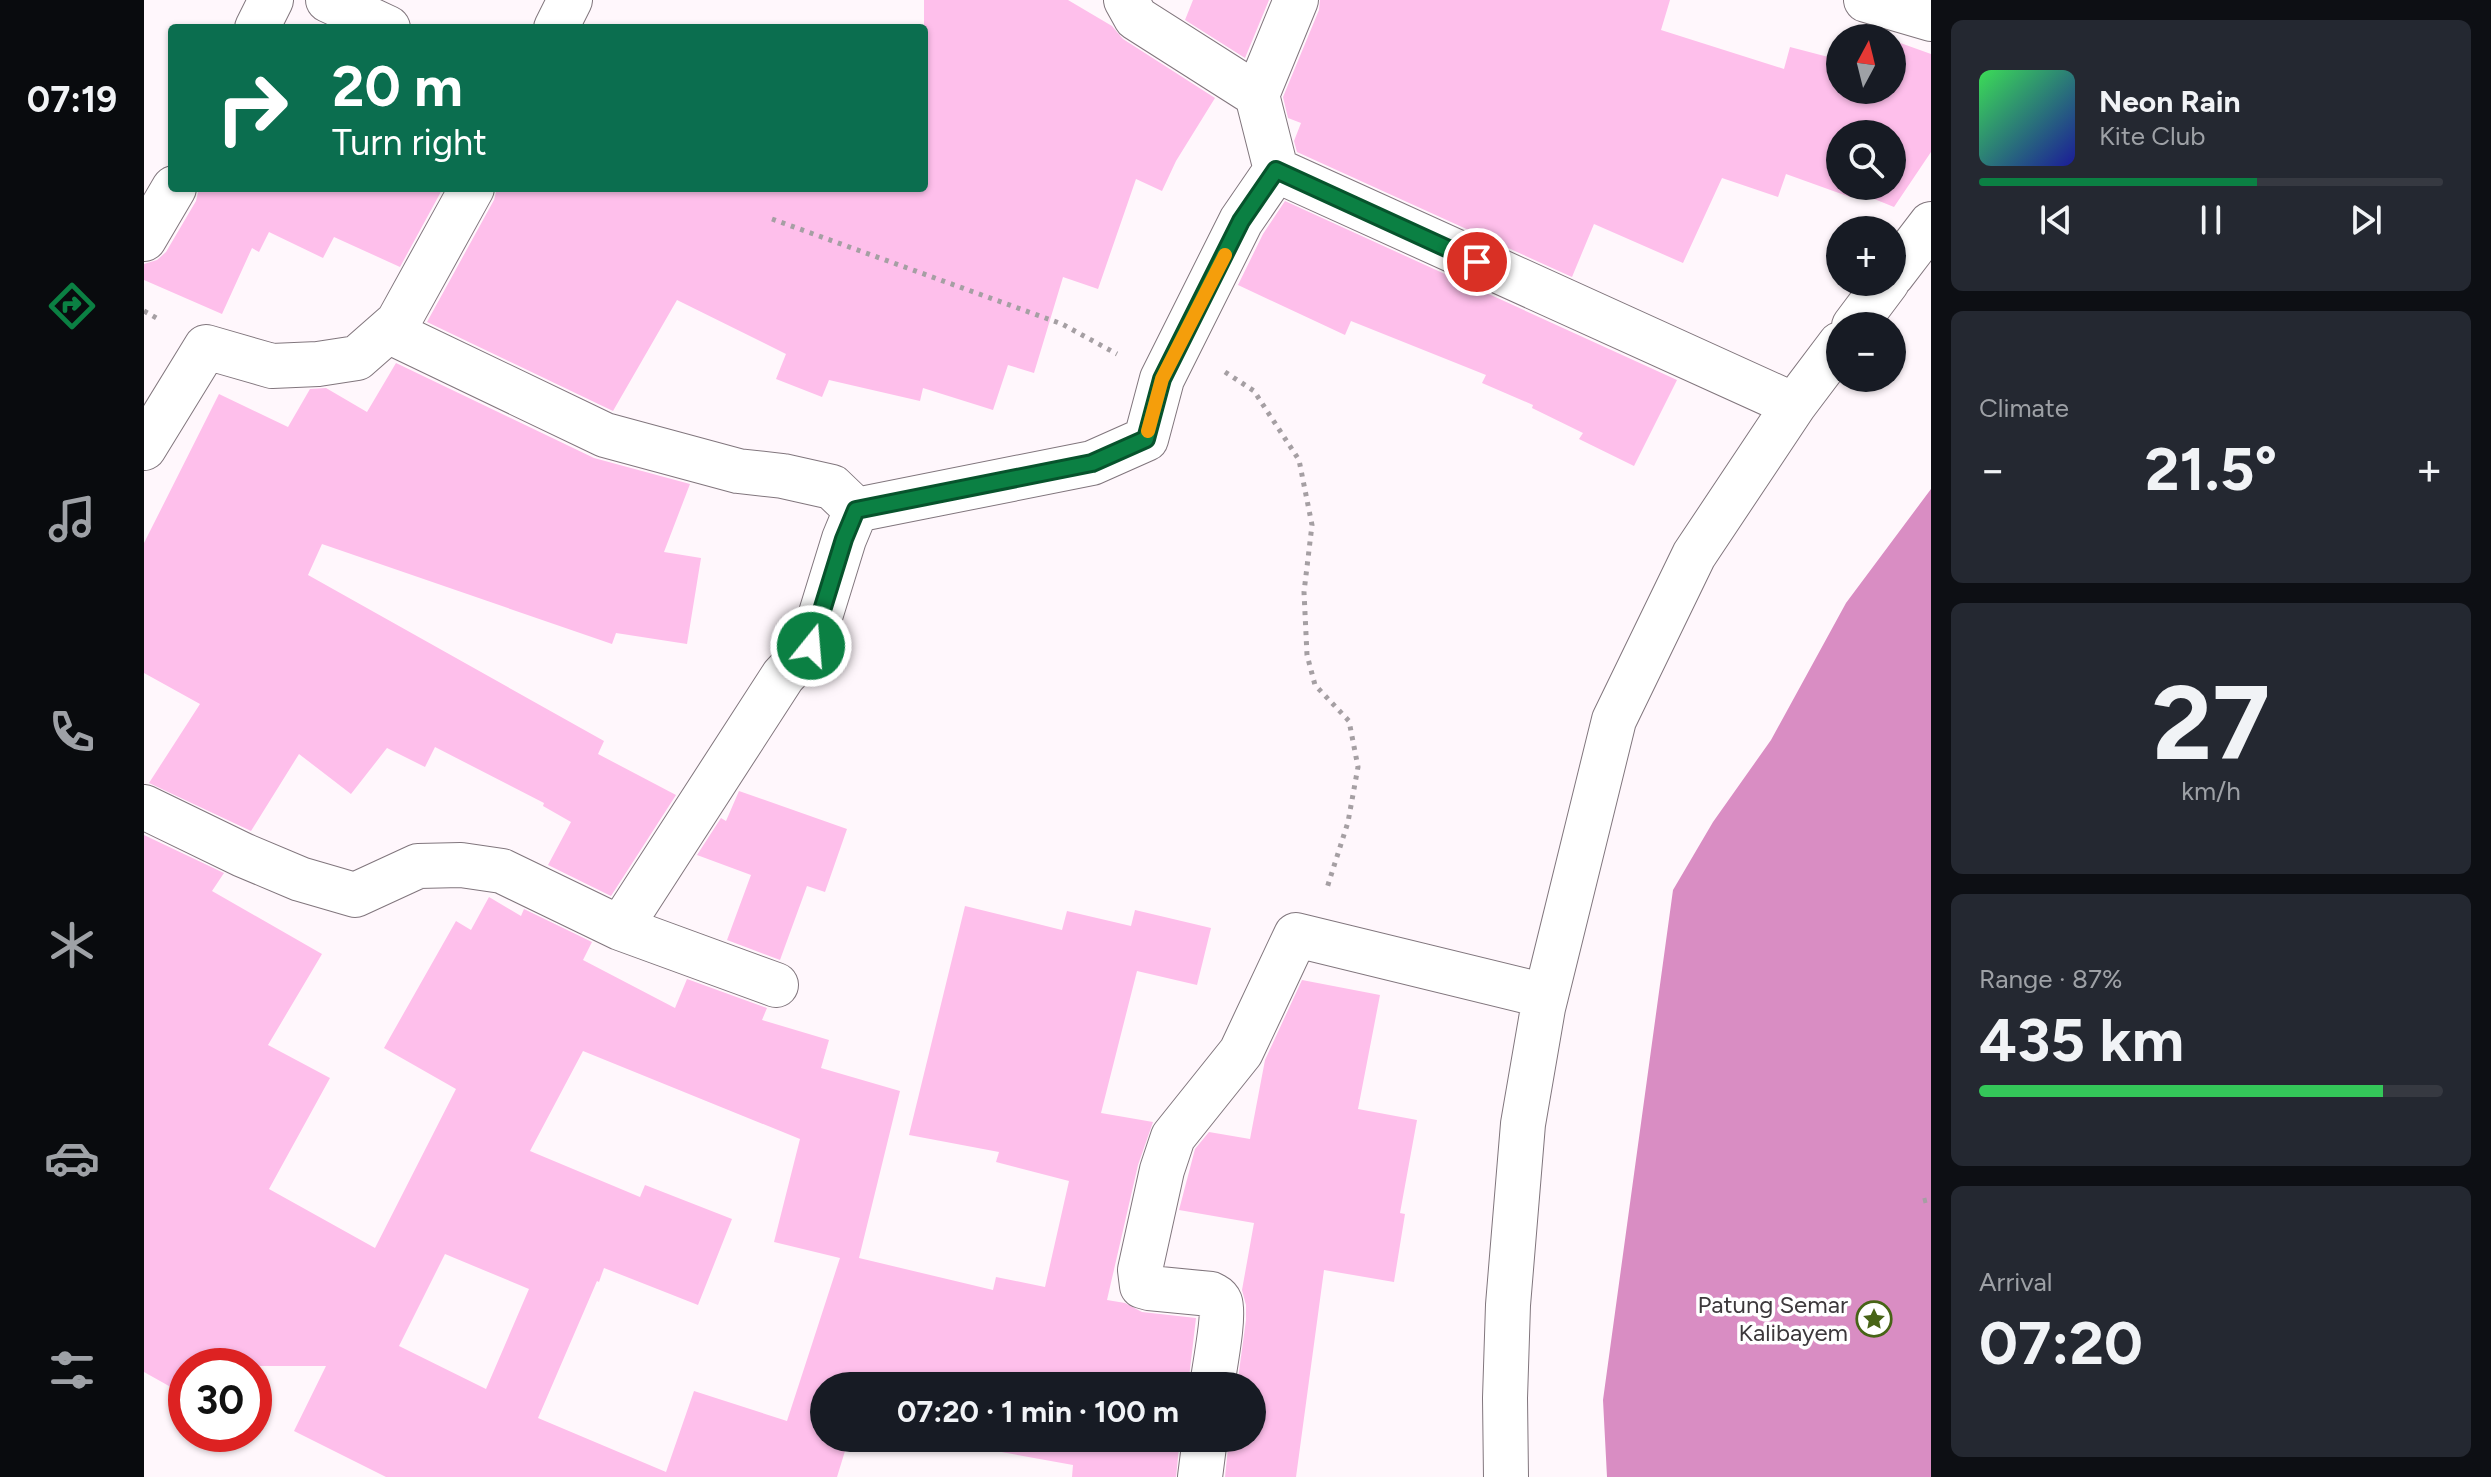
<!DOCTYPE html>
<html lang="en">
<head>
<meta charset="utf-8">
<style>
	body { margin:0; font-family:Figtree,sans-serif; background:#242831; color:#f1f3f6; height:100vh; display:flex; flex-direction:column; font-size:30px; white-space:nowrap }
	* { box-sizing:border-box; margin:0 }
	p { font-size:26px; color:#9ea1a6 }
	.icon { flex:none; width:44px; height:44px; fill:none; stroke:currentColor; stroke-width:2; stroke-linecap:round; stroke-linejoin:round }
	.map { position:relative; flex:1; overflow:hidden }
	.panel { display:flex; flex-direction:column; gap:20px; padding:20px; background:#0d0f14; width:560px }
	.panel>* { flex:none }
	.hud { position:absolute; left:24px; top:24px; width:760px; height:168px; border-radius:8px; box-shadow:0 2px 6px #0004; background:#0b6e4f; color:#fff; overflow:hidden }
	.needle { width:52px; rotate:7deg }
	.tools { position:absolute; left:1682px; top:24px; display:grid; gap:16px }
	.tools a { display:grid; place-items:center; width:80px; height:80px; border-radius:50%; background:#171b24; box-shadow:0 2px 6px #0004; font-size:40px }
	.speed { position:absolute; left:24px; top:1348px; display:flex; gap:16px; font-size:40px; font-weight:700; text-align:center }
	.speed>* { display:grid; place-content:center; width:104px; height:104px; border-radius:50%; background:#171b24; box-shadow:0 2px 6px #0004; line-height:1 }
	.speed .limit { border:12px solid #d22; background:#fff; color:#111 }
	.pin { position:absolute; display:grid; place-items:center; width:68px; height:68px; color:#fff; margin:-34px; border:4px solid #fff; border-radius:50%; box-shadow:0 2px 8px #0007 }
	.me { position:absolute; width:88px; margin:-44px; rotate:17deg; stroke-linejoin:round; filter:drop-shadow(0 0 6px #0008) }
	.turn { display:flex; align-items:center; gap:28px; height:168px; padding:0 32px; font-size:36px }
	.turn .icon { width:104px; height:104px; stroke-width:2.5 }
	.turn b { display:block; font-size:56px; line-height:68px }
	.big { font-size:60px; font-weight:700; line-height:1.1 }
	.panel .card { flex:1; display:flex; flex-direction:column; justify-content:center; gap:12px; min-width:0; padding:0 28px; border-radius:12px; background:#242831 }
	.panel .dial { align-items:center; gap:0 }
	.dial b { font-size:104px; line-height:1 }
	.song { display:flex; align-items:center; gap:24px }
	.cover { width:96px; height:96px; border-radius:12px; background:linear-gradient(135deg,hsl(130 70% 55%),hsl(240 70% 35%)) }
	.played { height:8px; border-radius:4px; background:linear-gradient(90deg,#0b8043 60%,#363941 60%) }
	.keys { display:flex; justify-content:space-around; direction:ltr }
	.heat { display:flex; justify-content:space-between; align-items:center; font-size:44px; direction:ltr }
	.charge { height:12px; border-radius:6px; background:linear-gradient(90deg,#34c759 87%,#363941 0) }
	.trip { position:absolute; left:666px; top:1372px; width:456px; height:80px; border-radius:40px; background:#171b24; box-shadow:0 2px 6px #0004; font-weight:700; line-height:80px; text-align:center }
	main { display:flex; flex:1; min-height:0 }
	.tab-bar { display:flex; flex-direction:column; width:144px; justify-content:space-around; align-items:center; background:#090b0e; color:#9ea1a6 }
	.tab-bar .icon { width:56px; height:56px }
	.tab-bar .current { color:#0b8043 }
	.tab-bar b { font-size:36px; color:#f1f3f6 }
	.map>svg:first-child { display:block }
	.water { fill:#d98dc3 }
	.building { fill:#febfeb; fill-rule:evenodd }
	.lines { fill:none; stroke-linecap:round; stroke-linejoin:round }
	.street-casing { stroke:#81767d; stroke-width:46 }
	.path { stroke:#a59fa3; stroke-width:5; stroke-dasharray:4 6; stroke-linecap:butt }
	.street { stroke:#fff; stroke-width:44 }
	.route-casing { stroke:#07532c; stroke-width:20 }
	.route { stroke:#0b8043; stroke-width:14 }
	.slow { stroke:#f59e0b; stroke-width:14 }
	.labels { text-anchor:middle; stroke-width:7; stroke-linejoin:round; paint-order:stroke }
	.poi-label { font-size:24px; fill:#3c383b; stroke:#fff; text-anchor:end }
</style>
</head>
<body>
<main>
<nav class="tab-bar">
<b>07:19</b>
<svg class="icon current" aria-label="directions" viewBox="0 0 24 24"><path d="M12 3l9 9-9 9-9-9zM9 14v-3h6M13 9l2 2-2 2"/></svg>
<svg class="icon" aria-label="music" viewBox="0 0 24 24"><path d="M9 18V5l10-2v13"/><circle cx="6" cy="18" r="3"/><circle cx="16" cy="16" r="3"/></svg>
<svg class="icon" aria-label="phone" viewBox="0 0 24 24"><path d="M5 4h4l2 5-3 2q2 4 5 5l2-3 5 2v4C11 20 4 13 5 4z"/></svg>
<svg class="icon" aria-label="climate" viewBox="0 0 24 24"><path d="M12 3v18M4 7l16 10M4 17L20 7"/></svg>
<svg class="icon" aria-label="car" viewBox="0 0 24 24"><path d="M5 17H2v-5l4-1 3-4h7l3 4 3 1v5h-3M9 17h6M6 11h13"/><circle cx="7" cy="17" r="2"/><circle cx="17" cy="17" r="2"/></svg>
<svg class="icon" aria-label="filters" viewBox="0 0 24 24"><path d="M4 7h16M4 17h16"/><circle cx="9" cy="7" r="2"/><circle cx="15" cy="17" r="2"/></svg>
</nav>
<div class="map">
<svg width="1787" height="1477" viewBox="0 0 1787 1477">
	<rect width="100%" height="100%" fill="#fff7fc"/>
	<!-- water -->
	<path class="water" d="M1787,489V1477H1463L1459,1400L1529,890L1569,822L1627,740L1702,603Z"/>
	<!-- building -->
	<path class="building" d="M780,0H924L968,26L979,39L1071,98L1032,161L1018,191L992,179L954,289L919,277L890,373L864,365L849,410L779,388L776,401L685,380L678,397L632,379L642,354L533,300L469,411L283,322L350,200L353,188H780Z
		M1049,0H1125L1101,58L1041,20Z
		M1176,0H1526L1517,30L1640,69L1646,47L1692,59L1696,49V90H1748V40L1787,54V152L1750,207L1708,190L1706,197L1642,174L1634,197L1578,178L1539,263L1450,224L1428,277L1153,152L1150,141L1157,123L1144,118L1139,97L1175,10ZM1696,134H1748V186H1696Z
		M55,188H299L256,267L190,237L179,258L125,232L115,252L108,248L78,314L0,280V264L13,260L22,252L52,201Z
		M1141,201L1533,380L1490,466L1435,439L1439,433L1388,408L1389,405L1338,383L1342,375L1207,321L1201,335L1094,285L1119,234Z
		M252,363L450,458L546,484L520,552L557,558L543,644L472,633L468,644L178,544L164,575L460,741L454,754L532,795L467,896L404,865L427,822L399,806L400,803L291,747L281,767L243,748L207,794L155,754L107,831L5,783L56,704L0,673V543L75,394L144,427L166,389L182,388L223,412Z
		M595,791L703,829L681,892L663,886L636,960L583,940L607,875L553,855L577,818L582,821Z
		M0,835L80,873L68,891L178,954L124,1045L186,1078L125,1189L231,1248L312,1089L240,1048L312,921L327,930L345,897L377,916L380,909L448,942L439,960L531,1008L543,979L623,1008L618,1020L685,1040L677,1068L756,1091L715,1258L849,1290L852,1277L901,1287L925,1181L852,1162L855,1152L765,1135L821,906L918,930L923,911L987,926L991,910L1067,928L1053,985L993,971L957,1113L1009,1122L994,1165L963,1300L981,1303L998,1312L1052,1318L1044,1386H680V1438H705L693,1477H242L150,1431L182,1366H42L41,1395L0,1372ZM439,1051L656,1139L630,1242L696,1258L643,1421L550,1391L522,1472L394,1418L453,1281L455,1282L460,1268L554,1305L588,1219L501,1185L496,1197L386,1151ZM301,1254L385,1289L342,1389L255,1346Z
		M1158,980L1236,995L1214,1109L1273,1120L1256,1213L1261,1214L1250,1282L1180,1270L1152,1477H1081L1085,1438H1108V1386H1093L1102,1320V1305L1098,1290L1110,1223L1035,1210L1051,1149L1065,1132L1106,1139L1121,1060Z
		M780,1438H1036L1032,1477H928L929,1465Z"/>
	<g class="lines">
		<defs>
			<path id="street" d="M184,0L244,28
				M982,0L992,18L1113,95
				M1152,0L1113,95L1132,170L1650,405
				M1722,0L1787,19
				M113,28L127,0
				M412,28L426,0
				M0,239L30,188
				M1748,275L1787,224
				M1710,326L1743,282
				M244,331L461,435L594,471L639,476L688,487L712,510
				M0,448L62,347L128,366L174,364L213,358L254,322L328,188
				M0,807L99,855L156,879L211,895L274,866L317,865L358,871L476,928L632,985
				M476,928L639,676L667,646L700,539L712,510L948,463L1002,439L1018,379L1097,221L1132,170
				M1068,1386C1070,1370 1081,1315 1076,1302C1074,1297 1072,1297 1067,1294L1005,1288L998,1286L996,1270L1018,1170L1029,1137L1097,1052L1152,935L1402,996
				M1056,1477L1061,1438
				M1362,1477L1361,1398L1364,1305L1379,1124L1399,1008L1470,720L1550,555L1650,405L1696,344"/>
		</defs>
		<!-- street casing -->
		<use href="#street" class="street-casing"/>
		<!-- path -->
		<path class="path" d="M628,219L918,324L973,354
			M0,311L16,320
			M1081,372L1110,391L1155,460L1168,525L1160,592L1163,655L1171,685L1205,721L1214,767L1204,822L1183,888
			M1779,1201L1787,1199"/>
		<!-- street -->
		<use href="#street" class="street"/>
	</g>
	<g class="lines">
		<defs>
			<path id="route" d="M667,646L700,539L712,510L948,463L1002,439L1018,379L1097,221L1132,170L1333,262"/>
		</defs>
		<!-- route casing -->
		<use href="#route" class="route-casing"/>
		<!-- route -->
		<use href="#route" class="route"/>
		<!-- slow -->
		<path class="slow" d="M1004,431L1018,379L1081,255"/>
	</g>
	<!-- icons -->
	<defs>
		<symbol id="sight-ring" viewBox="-11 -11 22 22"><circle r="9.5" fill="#fff" stroke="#476416" stroke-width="1.5"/><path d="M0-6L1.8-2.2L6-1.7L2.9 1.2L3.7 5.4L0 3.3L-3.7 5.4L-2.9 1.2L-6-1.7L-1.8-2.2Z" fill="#476416"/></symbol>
	</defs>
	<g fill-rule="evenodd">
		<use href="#sight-ring" x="1710" y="1299" width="40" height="40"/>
	</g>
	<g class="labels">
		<!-- poi labels -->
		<g class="poi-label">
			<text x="1704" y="1313">Patung Semar<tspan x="1704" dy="28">Kalibayem</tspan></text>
		</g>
	</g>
</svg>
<div class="tools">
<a><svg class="needle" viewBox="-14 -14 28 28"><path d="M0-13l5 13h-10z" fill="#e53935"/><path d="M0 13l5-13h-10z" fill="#9ea1a6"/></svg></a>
<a><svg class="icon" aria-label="search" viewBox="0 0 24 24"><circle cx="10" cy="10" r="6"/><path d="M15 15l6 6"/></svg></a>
<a>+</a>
<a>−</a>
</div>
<div class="speed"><div class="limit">30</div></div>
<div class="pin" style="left:1333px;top:262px;background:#d93025"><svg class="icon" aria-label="arrive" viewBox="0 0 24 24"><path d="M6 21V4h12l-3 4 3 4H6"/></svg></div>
<svg class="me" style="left:667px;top:646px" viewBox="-20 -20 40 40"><circle r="17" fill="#0b8043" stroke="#fff" stroke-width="3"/><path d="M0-11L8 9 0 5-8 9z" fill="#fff"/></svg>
<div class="trip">07:20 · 1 min · 100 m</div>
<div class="hud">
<div class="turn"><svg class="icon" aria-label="right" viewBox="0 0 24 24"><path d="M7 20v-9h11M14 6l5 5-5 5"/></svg><div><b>20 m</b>Turn right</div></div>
</div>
</div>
<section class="panel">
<div class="card">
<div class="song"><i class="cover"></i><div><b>Neon Rain</b><p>Kite Club</p></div></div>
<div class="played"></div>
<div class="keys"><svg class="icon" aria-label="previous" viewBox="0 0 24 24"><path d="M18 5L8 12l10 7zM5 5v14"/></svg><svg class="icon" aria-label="pause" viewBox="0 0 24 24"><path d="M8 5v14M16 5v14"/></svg><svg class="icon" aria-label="next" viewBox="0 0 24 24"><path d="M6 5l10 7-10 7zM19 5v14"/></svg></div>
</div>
<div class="card"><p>Climate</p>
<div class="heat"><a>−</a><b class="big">21.5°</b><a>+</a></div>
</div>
<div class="card dial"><b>27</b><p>km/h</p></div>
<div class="card"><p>Range · 87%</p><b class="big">435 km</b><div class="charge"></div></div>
<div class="card"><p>Arrival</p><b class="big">07:20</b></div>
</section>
</main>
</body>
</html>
